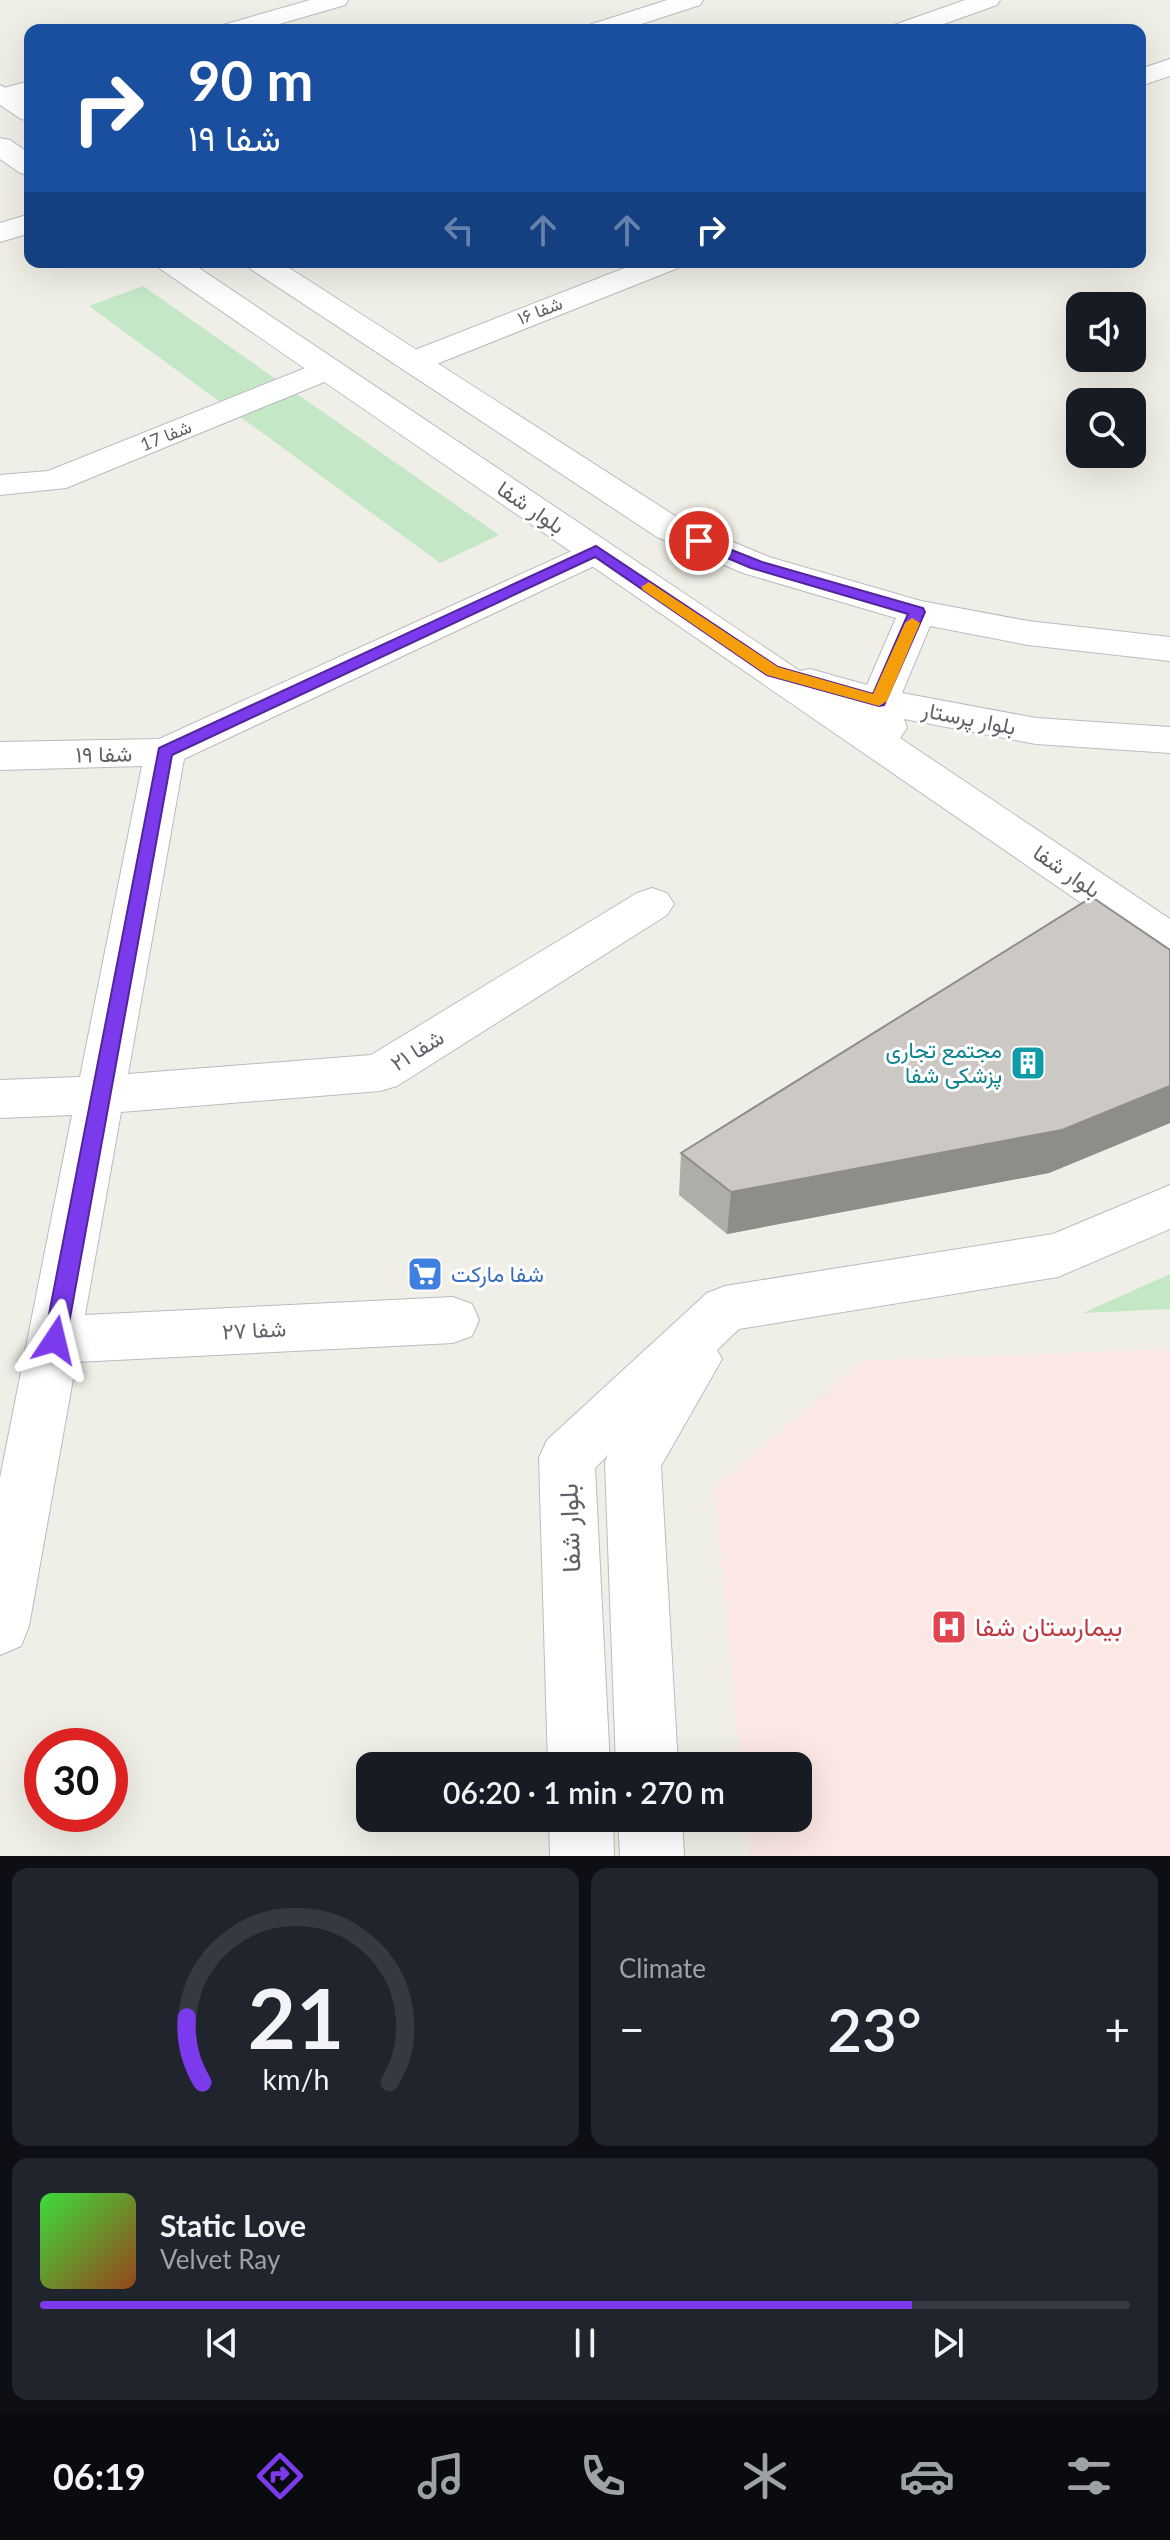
<!DOCTYPE html>
<html lang="en">
<head>
<meta charset="utf-8">
<style>
	body { margin:0; font-family:Lato,Vazirmatn,sans-serif; background:#20242c; color:#f1f3f6; height:100vh; display:flex; flex-direction:column; font-size:30px; white-space:nowrap }
	* { box-sizing:border-box; margin:0 }
	p { font-size:26px; color:#9ea1a6 }
	.icon { flex:none; width:44px; height:44px; fill:none; stroke:currentColor; stroke-width:2; stroke-linecap:round; stroke-linejoin:round }
	.map { position:relative; height:1856px; overflow:hidden }
	.panel { display:flex; flex-direction:column; gap:12px; padding:12px; background:#0d0f14; flex:1 }
	.panel>* { flex:none }
	.guide { position:absolute; left:24px; top:24px; width:1122px; height:244px; border-radius:16px; box-shadow:0 8px 32px #0002; background:#1a4fa0; color:#fff; overflow:hidden }
	.controls { position:absolute; left:1066px; top:292px; display:grid; gap:16px }
	.controls a { display:grid; place-items:center; width:80px; height:80px; border-radius:16px; background:#171b24; box-shadow:0 8px 32px #0002; font-size:40px }
	.speed { position:absolute; left:24px; top:1728px; display:flex; gap:16px; font-size:40px; font-weight:700; text-align:center }
	.speed>* { display:grid; place-content:center; width:104px; height:104px; border-radius:50%; background:#171b24; box-shadow:0 8px 32px #0002; line-height:1 }
	.speed .limit { border:12px solid #d22; background:#fff; color:#111 }
	.pin { position:absolute; display:grid; place-items:center; width:68px; height:68px; color:#fff; margin:-34px; border:4px solid #fff; border-radius:50%; box-shadow:0 2px 8px #0007 }
	.me { position:absolute; width:88px; margin:-44px; rotate:10deg; stroke-linejoin:round; filter:drop-shadow(0 0 6px #0008) }
	.turn { display:flex; align-items:center; gap:28px; height:168px; padding:0 32px; font-size:36px }
	.turn .icon { width:104px; height:104px; stroke-width:2.5 }
	.turn b { display:block; font-size:56px; line-height:68px }
	.lanes { display:flex; align-items:center; height:76px; padding:0 32px; background:#0003; justify-content:center; gap:40px; direction:ltr }
	.lanes .off { opacity:.35 }
	.big { font-size:60px; font-weight:600; line-height:1.1 }
	.panel .widget { flex:1; display:flex; flex-direction:column; justify-content:center; gap:12px; min-width:0; padding:0 28px; border-radius:16px; background:#20242c }
	.panel .dial { align-items:center; gap:0 }
	.dial svg { height:208px; overflow:visible; fill:none; stroke:#363941; stroke-width:7; stroke-linecap:round; text-anchor:middle }
	.dial text { fill:#f1f3f6; stroke:none }
	.song { display:flex; align-items:center; gap:24px }
	.cover { width:96px; height:96px; border-radius:12px; background:linear-gradient(135deg,hsl(120 70% 55%),hsl(20 70% 35%)) }
	.played { height:8px; border-radius:4px; background:linear-gradient(90deg,#7c3aed 80%,#363941 80%) }
	.keys { display:flex; justify-content:space-around; direction:ltr }
	.heat { display:flex; justify-content:space-between; align-items:center; font-size:44px; direction:ltr }
	.panel .tiles { flex:1; display:grid; gap:12px; grid-template-columns:1fr 1fr }
	.widget:last-child { grid-column:span 2 }
	.trip { position:absolute; left:356px; top:1752px; width:456px; height:80px; border-radius:16px; background:#171b24; box-shadow:0 8px 32px #0002; font-weight:600; line-height:80px; text-align:center }
	.tab-bar { display:flex; height:128px; justify-content:space-around; align-items:center; background:#090b0e; color:#9ea1a6 }
	.tab-bar .icon { width:56px; height:56px }
	.tab-bar .on { color:#7c3aed }
	.tab-bar b { font-size:36px; color:#f1f3f6 }
	.map>svg:first-child { display:block }
	.medical { fill:#fbe8e4 }
	.green { fill:#c4e7c6 }
	.lines { fill:none; stroke-linecap:round; stroke-linejoin:round }
	.street-casing { stroke:#b9bbc0; stroke-width:2 }
	.secondary-casing { stroke:#babcc2; stroke-width:2 }
	.street { fill:#fff; fill-rule:evenodd }
	.secondary { fill:#fff; fill-rule:evenodd }
	.wall { fill:#afada9 }
	.shaded-wall { fill:#8f8d89 }
	.building { fill:#ccc9c4; stroke:#8f8d89; stroke-width:2 }
	.route { fill:#7c3aed; stroke:#51269a; stroke-width:2 }
	.slow { fill:#f59e0b }
	.labels { text-anchor:middle; stroke-width:6; stroke-linejoin:round; paint-order:stroke }
	.far-street-label { font-size:18px; fill:#5e6167; stroke:#fff }
	.street-label { font-size:22px; fill:#5e6167; stroke:#fff }
	.culture-label { font-size:22px; fill:#0d838f; stroke:#fff; text-anchor:end }
	.shop-label { font-size:22px; fill:#366cbe; stroke:#fff; text-anchor:start }
	.near-street-label { font-size:26px; fill:#5e6167; stroke:#fff }
	.near-health-label { font-size:26px; fill:#be3a42; stroke:#fff; text-anchor:start }
</style>
</head>
<body>
<div class="map">
<svg width="1170" height="1856" viewBox="0 0 1170 1856">
	<rect width="100%" height="100%" fill="#f0efe7"/>
	<!-- medical -->
	<path class="medical" d="M1170,1349V1856H750L746,1818H798V1766H741L714,1488L863,1361Z"/>
	<!-- green -->
	<path class="green" d="M143,286L499,535L440,563L89,306Z
		M1170,1274V1309L1083,1313Z"/>
	<g class="lines">
		<defs>
			<path id="street" d="M310,0H348L345,5L259,30H220L223,25Z
				M667,0H703L700,5L623,30H586L589,25Z
				M965,0H1000L997,5L927,30H891L894,25Z
				M1170,59V76L1140,86V69Z
				M30,81V97L0,103V89Z
				M30,214V233L0,242V223Z
				M640,262H682L678,268L424,369L413,372L402,369L397,362L402,355Z
				M328,359L339,362L344,369L339,376L66,488L0,495V475L48,471Z
				M596,540L609,543L614,551L609,559L184,759L128,1074L371,1055L637,893L652,888L667,893L674,904L667,915L397,1086L380,1091L121,1112L85,1315L453,1297L472,1304L479,1320L472,1336L453,1343L76,1362L29,1626L21,1646L0,1655V1478L72,1115L0,1118V1080L80,1077L142,766L0,770V742L159,739Z"/>
			<path id="secondary" d="M0,85L30,101V121L21,119L0,105Z
				M0,138L10,140L30,154V175L20,173L0,159Z
				M155,262H190L800,671L810,669L867,685L896,618L743,573L657,537L249,268L245,262H280L683,521L769,557L921,601L1028,621L1170,637V661L1028,645L930,626L902,693L1036,718L1170,727V753L1036,744L904,719L907,728L900,738L1170,919V957L1154,953L159,268Z
				M1170,1185V1229L1058,1277L739,1329L717,1350L722,1359L661,1466L678,1766H616L605,1462L608,1455L595,1468L610,1766H548L539,1458L547,1440L707,1293L725,1286L1053,1234Z
				M549,1818H613L614,1856H550Z
				M618,1818H682L684,1856H620Z"/>
		</defs>
		<!-- street casing -->
		<use href="#street" class="street-casing"/>
		<!-- secondary casing -->
		<use href="#secondary" class="secondary-casing"/>
		<!-- street -->
		<use href="#street" class="street"/>
		<!-- secondary -->
		<use href="#secondary" class="secondary"/>
	</g>
	<!-- wall -->
	<path class="wall" d="M1170,950V1123L1049,1173L727,1234L679,1195L681,1153Z"/>
	<!-- shaded-wall -->
	<path class="shaded-wall" d="M1170,1086V1123L1049,1173L727,1234L731,1192Z"/>
	<!-- building -->
	<path class="building" d="M1092,897L1170,950V1086L1062,1130L731,1192L681,1153Z"/>
	<!-- route -->
	<path class="route" d="M699,537L762,562L923,608L925,612L884,705L879,706L767,675L595,557L172,755L66,1340L63,1346L55,1349L47,1346L44,1340L159,748L596,546L778,667L873,694L908,614L751,568L694,544V538Z"/>
	<!-- slow -->
	<path class="slow" d="M649,582L778,667L873,694L905,623L912,618L920,623L887,701L879,706L767,675L643,590L641,587Z"/>
	<!-- icons -->
	<defs>
		<symbol id="building-square" viewBox="-11 -11 22 22"><rect x="-9" y="-9" width="18" height="18" rx="4" fill="#0f9aa8" stroke="#fff"/><path d="M-4-6H4V6H1V3H-1V6H-4ZM-2.5-4.3h1.7v1.8h-1.7ZM.8-4.3h1.7v1.8H.8ZM-2.5-1h1.7V.8h-1.7ZM.8-1h1.7V.8H.8Z" fill="#fff"/></symbol>
		<symbol id="supermarket-square" viewBox="-11 -11 22 22"><rect x="-9" y="-9" width="18" height="18" rx="4" fill="#3f7fe0" stroke="#fff"/><path d="M-6-5.5h2.5l.6 2H6L4.5 2H-2.5L-4.4-4H-6ZM-1.5 3.2a1.3 1.3 0 1 0 .1 0ZM3 3.2a1.3 1.3 0 1 0 .1 0Z" fill="#fff"/></symbol>
		<symbol id="hospital-square" viewBox="-11 -11 22 22"><rect x="-9" y="-9" width="18" height="18" rx="4" fill="#e0444e" stroke="#fff"/><path d="M-5-5h3v3.5h4V-5h3V5h-3V1.5h-4V5h-3Z" fill="#fff"/></symbol>
	</defs>
	<g fill-rule="evenodd">
		<use href="#building-square" x="1008" y="1043" width="40" height="40"/>
		<use href="#supermarket-square" x="405" y="1254" width="40" height="40"/>
		<use href="#hospital-square" x="929" y="1607" width="40" height="40"/>
	</g>
	<g class="labels">
		<!-- far-street labels -->
		<g class="far-street-label">
			<text transform="translate(540 311) rotate(-21)" y="6">شفا ۱۶</text>
			<text transform="translate(166 436) rotate(-22)" y="6">شفا 17</text>
		</g>
		<!-- street labels -->
		<g class="street-label">
			<text transform="translate(531 507) rotate(34)" y="8">بلوار شفا</text>
			<text transform="translate(969 718) rotate(11)" y="8">بلوار پرستار</text>
			<text transform="translate(104 754) rotate(-1)" y="8">شفا ۱۹</text>
			<text transform="translate(1067 871) rotate(34)" y="8">بلوار شفا</text>
			<text transform="translate(417 1050) rotate(-32)" y="8">شفا ۲۱</text>
			<text transform="translate(254 1330) rotate(-3)" y="8">شفا ۲۷</text>
		</g>
		<!-- culture labels -->
		<g class="culture-label">
			<text x="1002" y="1058">مجتمع تجاری<tspan x="1002" dy="25">پزشکی شفا</tspan></text>
		</g>
		<!-- shop labels -->
		<g class="shop-label">
			<text x="451" y="1282">شفا مارکت</text>
		</g>
		<!-- near-street labels -->
		<g class="near-street-label">
			<text transform="translate(570 1528) rotate(-92)" y="9">بلوار شفا</text>
		</g>
		<!-- near-health labels -->
		<g class="near-health-label">
			<text x="975" y="1636">بیمارستان شفا</text>
		</g>
	</g>
</svg>
<div class="controls">
<a><svg class="icon" aria-label="sound" viewBox="0 0 24 24"><path d="M4 9h4l5-4v14l-5-4H4zM17 9q2 3 0 6"/></svg></a>
<a><svg class="icon" aria-label="search" viewBox="0 0 24 24"><circle cx="10" cy="10" r="6"/><path d="M15 15l6 6"/></svg></a>
</div>
<div class="speed"><div class="limit">30</div></div>
<div class="pin" style="left:699px;top:541px;background:#d93025"><svg class="icon" aria-label="arrive" viewBox="0 0 24 24"><path d="M6 21V4h12l-3 4 3 4H6"/></svg></div>
<svg class="me" style="left:55px;top:1340px" viewBox="-20 -20 40 40"><path d="M0-17L14 15 0 8-14 15z" fill="#7c3aed" stroke="#fff" stroke-width="4"/></svg>
<div class="trip">06:20 · 1 min · 270 m</div>
<div class="guide">
<div class="turn"><svg class="icon" aria-label="right" viewBox="0 0 24 24"><path d="M7 20v-9h11M14 6l5 5-5 5"/></svg><div><b>90 m</b>شفا ۱۹</div></div>
<div class="lanes"><svg class="icon off" aria-label="left" viewBox="0 0 24 24"><path d="M17 20v-9H6M10 6l-5 5 5 5"/></svg><svg class="icon off" aria-label="ahead" viewBox="0 0 24 24"><path d="M12 20V5M6 11l6-6 6 6"/></svg><svg class="icon off" aria-label="ahead" viewBox="0 0 24 24"><path d="M12 20V5M6 11l6-6 6 6"/></svg><svg class="icon" aria-label="right" viewBox="0 0 24 24"><path d="M7 20v-9h11M14 6l5 5-5 5"/></svg></div>
</div>
</div>
<section class="panel">
<div class="tiles">
<div class="widget dial"><svg viewBox="0 0 100 80">
<path d="M14 69A42 42 0 1 1 86 69"/>
<path d="M14 69A42 42 0 0 1 8 44" stroke="#7c3aed"/>
<text x="50" y="56" font-size="32" font-weight="700">21</text>
<text x="50" y="72" font-size="11">km/h</text>
</svg></div>
<div class="widget"><p>Climate</p>
<div class="heat"><a>−</a><b class="big">23°</b><a>+</a></div>
</div>
<div class="widget">
<div class="song"><i class="cover"></i><div><b>Static Love</b><p>Velvet Ray</p></div></div>
<div class="played"></div>
<div class="keys"><svg class="icon" aria-label="previous" viewBox="0 0 24 24"><path d="M18 5L8 12l10 7zM5 5v14"/></svg><svg class="icon" aria-label="pause" viewBox="0 0 24 24"><path d="M8 5v14M16 5v14"/></svg><svg class="icon" aria-label="next" viewBox="0 0 24 24"><path d="M6 5l10 7-10 7zM19 5v14"/></svg></div>
</div>
</div>
</section>
<nav class="tab-bar">
<b>06:19</b>
<svg class="icon on" aria-label="directions" viewBox="0 0 24 24"><path d="M12 3l9 9-9 9-9-9zM9 14v-3h6M13 9l2 2-2 2"/></svg>
<svg class="icon" aria-label="music" viewBox="0 0 24 24"><path d="M9 18V5l10-2v13"/><circle cx="6" cy="18" r="3"/><circle cx="16" cy="16" r="3"/></svg>
<svg class="icon" aria-label="phone" viewBox="0 0 24 24"><path d="M5 4h4l2 5-3 2q2 4 5 5l2-3 5 2v4C11 20 4 13 5 4z"/></svg>
<svg class="icon" aria-label="climate" viewBox="0 0 24 24"><path d="M12 3v18M4 7l16 10M4 17L20 7"/></svg>
<svg class="icon" aria-label="car" viewBox="0 0 24 24"><path d="M5 17H2v-5l4-1 3-4h7l3 4 3 1v5h-3M9 17h6M6 11h13"/><circle cx="7" cy="17" r="2"/><circle cx="17" cy="17" r="2"/></svg>
<svg class="icon" aria-label="filters" viewBox="0 0 24 24"><path d="M4 7h16M4 17h16"/><circle cx="9" cy="7" r="2"/><circle cx="15" cy="17" r="2"/></svg>
</nav>
</body>
</html>
